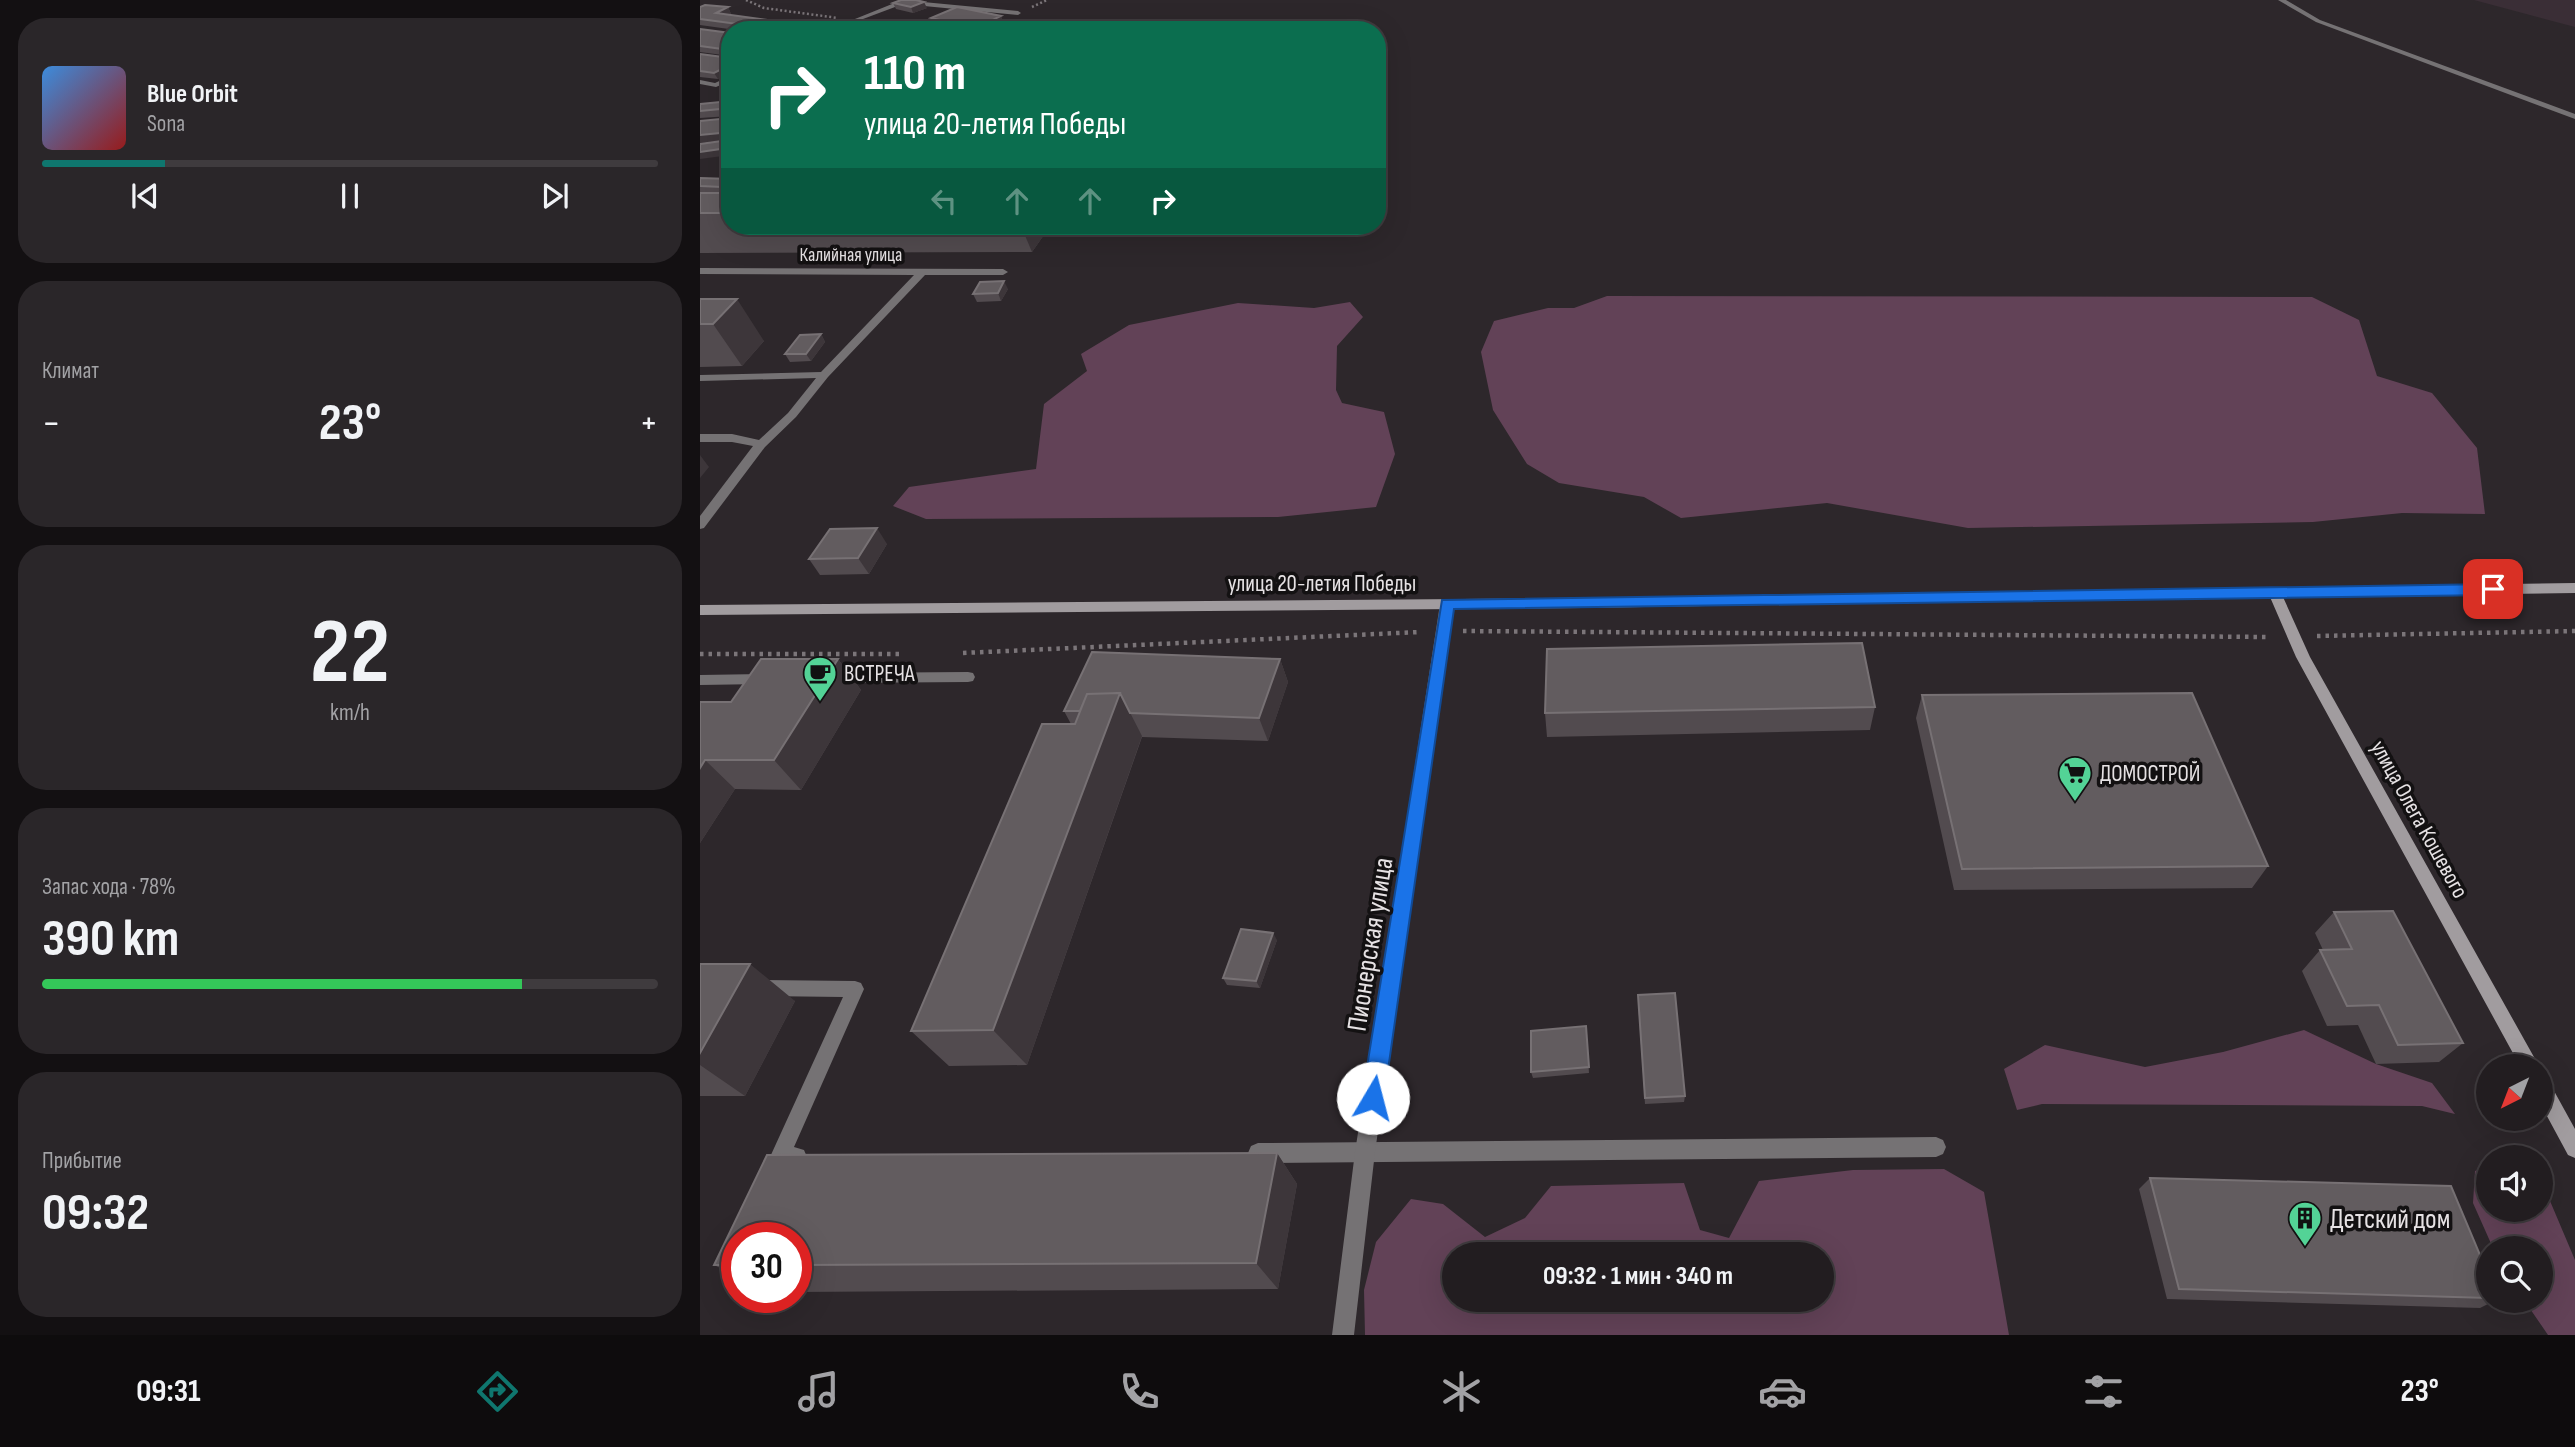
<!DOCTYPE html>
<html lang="ru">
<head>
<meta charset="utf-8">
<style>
	body { margin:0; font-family:"Sofia Sans Condensed",sans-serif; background:#2a2629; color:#f1f3f6; height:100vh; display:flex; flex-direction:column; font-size:26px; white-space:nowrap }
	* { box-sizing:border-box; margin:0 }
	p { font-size:23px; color:#a2a2a5 }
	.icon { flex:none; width:38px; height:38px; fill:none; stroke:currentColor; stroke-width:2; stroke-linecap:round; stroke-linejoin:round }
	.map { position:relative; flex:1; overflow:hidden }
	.panel { display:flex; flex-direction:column; gap:18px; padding:18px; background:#131012; width:700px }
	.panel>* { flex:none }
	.hud { position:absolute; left:21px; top:21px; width:665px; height:214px; border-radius:28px; box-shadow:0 7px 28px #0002,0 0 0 2px #3f3b3e; background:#0b6e4f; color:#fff; overflow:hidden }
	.needle { width:46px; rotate:222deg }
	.fabs { position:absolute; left:1776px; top:1054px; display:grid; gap:14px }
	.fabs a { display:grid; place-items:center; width:77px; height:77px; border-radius:50%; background:#221d20; box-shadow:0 7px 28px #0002,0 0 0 2px #3f3b3e; font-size:35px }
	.speed { position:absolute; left:21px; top:1222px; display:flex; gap:14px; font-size:35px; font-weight:700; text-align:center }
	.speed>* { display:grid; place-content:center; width:91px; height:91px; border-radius:50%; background:#221d20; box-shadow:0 7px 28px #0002,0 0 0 2px #3f3b3e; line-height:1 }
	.speed .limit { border:10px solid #d22; background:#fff; color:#111 }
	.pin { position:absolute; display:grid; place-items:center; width:60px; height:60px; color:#fff; margin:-30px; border-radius:14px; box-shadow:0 4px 10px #0006 }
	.me { position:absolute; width:77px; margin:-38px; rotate:8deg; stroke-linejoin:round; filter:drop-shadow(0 0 5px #0008) }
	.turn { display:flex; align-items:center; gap:24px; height:147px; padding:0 28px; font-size:32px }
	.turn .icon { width:91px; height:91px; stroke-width:2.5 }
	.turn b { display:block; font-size:49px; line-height:60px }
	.lanes { display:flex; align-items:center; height:66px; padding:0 28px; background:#0003; justify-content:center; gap:35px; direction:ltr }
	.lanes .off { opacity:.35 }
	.big { font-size:52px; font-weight:700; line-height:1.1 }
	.panel .widget { flex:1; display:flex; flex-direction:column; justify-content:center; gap:10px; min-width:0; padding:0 24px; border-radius:28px; background:#2a2629 }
	.panel .dial { align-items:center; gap:0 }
	.dial b { font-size:91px; line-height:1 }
	.song { display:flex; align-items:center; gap:21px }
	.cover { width:84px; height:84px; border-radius:10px; background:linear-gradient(135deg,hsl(210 70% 55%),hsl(0 70% 35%)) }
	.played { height:7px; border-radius:4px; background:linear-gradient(90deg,#0f766e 20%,#3f3b3e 20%) }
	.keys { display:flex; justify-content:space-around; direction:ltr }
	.heat { display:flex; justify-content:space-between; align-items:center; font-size:38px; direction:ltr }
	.charge { height:10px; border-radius:5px; background:linear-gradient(90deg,#34c759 78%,#3f3b3e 0) }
	.trip { position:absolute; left:742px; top:1242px; width:392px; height:70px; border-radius:35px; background:#221d20; box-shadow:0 7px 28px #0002,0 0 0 2px #3f3b3e; font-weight:700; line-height:70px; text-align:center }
	.tab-bar { display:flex; height:112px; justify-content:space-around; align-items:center; background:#0e0c0d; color:#a2a2a5 }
	.tab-bar .icon { width:49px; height:49px }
	.tab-bar .on { color:#0f766e }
	.tab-bar b { font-size:32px; color:#f1f3f6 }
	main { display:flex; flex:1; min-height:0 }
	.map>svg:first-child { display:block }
	.built { fill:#3a2e36 }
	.forest { fill:#624257; fill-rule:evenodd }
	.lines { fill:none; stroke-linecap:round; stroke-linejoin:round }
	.path-far1 { stroke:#7b7579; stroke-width:2.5; stroke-dasharray:2 2.5; stroke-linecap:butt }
	.path { stroke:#7b7579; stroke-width:4.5; stroke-dasharray:3.5 5; stroke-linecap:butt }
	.service { fill:#757274; fill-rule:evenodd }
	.minor { fill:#757274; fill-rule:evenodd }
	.tertiary { fill:#757274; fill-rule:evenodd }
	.secondary { fill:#a19c9f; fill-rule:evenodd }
	.wall { fill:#524b4f }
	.shaded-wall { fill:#3d363a }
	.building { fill:#625c5f; stroke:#777174; stroke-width:2 }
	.route { fill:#1a73e8; stroke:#114b97; stroke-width:2 }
	.labels { text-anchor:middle; stroke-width:7; stroke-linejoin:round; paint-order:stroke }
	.far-street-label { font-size:19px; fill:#e6e2e4; stroke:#131112 }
	.street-label { font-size:23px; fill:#e6e2e4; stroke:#131112 }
	.poi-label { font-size:23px; fill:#e6e2e4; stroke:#131112; text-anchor:start }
	.near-street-label { font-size:28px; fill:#e6e2e4; stroke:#131112 }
	.near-poi-label { font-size:28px; fill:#e6e2e4; stroke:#131112; text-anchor:start }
</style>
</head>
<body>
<main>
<section class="panel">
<div class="widget">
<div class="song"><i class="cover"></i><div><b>Blue Orbit</b><p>Sona</p></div></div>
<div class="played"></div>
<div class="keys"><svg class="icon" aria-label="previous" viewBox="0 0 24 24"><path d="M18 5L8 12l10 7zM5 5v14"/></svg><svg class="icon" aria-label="pause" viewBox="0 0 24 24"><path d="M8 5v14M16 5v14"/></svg><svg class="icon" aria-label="next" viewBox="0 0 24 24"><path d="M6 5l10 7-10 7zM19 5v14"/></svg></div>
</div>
<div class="widget"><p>Климат</p>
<div class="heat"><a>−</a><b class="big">23°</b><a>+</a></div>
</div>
<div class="widget dial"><b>22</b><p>km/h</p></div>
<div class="widget"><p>Запас хода · 78%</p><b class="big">390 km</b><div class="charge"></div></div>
<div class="widget"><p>Прибытие</p><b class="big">09:32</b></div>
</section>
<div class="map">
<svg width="1875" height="1335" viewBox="0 0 1875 1335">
	<rect width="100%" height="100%" fill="#2d272b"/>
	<!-- built -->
	<path class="built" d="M1774,0H1875V27Z"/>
	<!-- forest -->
	<path class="forest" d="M907,296L1612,297L1659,320L1677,376L1732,393L1777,448L1785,514L1702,513L1613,522L1268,528L1127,503L981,518L944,497L859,483L827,464L793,410L781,352L794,321L848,308H874Z
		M650,302L663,317L637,346L636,390L642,403L684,412L695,454L676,507L578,517L226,519L193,506L209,487L336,469L344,404L387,371L381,354L429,325L538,303L614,308Z
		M1604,1030L1676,1064L1732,1083L1755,1114L1722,1106L1342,1104L1317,1110L1304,1069L1345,1045L1445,1067L1523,1052Z
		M1788,1166V1209H1841L1842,1182L1875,1260V1335H1848L1824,1300H1841V1248H1793L1773,1203L1775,1171Z
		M1244,1169L1284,1192L1309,1335H665L664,1290L676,1242L711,1199L743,1204L785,1237L825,1218L851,1186L984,1183L1000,1230L1029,1238L1059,1181L1153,1170ZM754,1255H1122V1300H754Z"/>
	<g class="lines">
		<!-- path-far1 -->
		<path class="path-far1" d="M46,0L64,8L138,18
			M332,7L347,0
			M188,27L208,30"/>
		<!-- path -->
		<path class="path" d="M763,631L1570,637
			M1617,636L1875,631
			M263,653L720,632
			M0,654H202"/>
		<!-- service -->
		<path class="service" d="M202,0L318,11L321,13L318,15L203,4L155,22L150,21Z
			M30,76V81L16,87L0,84V80L15,83Z
			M0,268L303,269L308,272L303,275H225L128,377L96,417L65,447L4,528L0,529V516L53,446L32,442H0V434H32L59,440L88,413L116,378L0,381V375L121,372L214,275L0,274Z
			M268,672L273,673L275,677L273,681L268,682L136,683L131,682L129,678L131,674L136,673Z
			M63,674L68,675L70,679L68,683L63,684L0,685V675Z
			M61,980L155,981L161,983L164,989L94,1147L104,1150L107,1157L104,1164C94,1168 83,1168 73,1164L70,1157L143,997L61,996L55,994L52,988L55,982Z
			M1236,1137L1243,1140L1246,1147L1243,1154L1236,1157L558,1163L551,1160L548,1153L551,1146L558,1143Z"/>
		<!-- minor -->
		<path class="minor" d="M747,599L754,604L675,1152L654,1335H632L655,1152L740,604Z"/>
		<!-- tertiary -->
		<path class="tertiary" d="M1578,0H1586L1620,20L1875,114V119L1616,22Z"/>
		<!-- secondary -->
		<path class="secondary" d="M1875,583V593L1583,597L1610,657L1839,1066H1820L1596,657L1570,597L883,608L0,615V605L883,598Z
			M1841,1077L1848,1080L1875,1129V1158L1868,1155L1841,1105Z"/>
	</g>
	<!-- wall -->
	<path class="wall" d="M193,3L227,8L213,13L196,9Z
		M0,7H28L31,14L29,15L121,30H36L0,25Z
		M301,16L303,23L288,30H257L234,25L231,18Z
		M0,29L30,33V56L0,52Z
		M0,54L30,58V74L18,79L0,77Z
		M30,101V116L0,118V104Z
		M0,178L30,179L28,193H30V226H343L346,232L332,252L0,253Z
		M308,289L301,301L277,302L273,294Z
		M0,299L64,341L42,366L0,367Z
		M121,334L125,342L111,361L90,362L85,354Z
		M187,544L169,574L120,575L109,559Z
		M138,659L161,690L101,790L35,789L0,843V702H31Z
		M580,659L588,682L568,741L442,737L327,1065L249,1066L211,1031L371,724L364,711Z
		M1222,695L1568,866L1552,888L1254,890L1216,718Z
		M1175,707L1170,730L847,737L845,713Z
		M1634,912L1763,1043L1739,1062L1676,1064L1658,1025L1627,1026L1602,971L1620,950H1623L1615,933Z
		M577,940L560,988L527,985L523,978Z
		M0,964L95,1001L45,1096H0Z
		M938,1002L985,1096L984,1102L945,1104Z
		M886,1026L889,1073L833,1078L831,1072Z
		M577,1153L597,1184L578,1289L96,1292V1237H37V1276L14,1265L67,1155Z
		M1450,1178L1788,1274V1300H1796L1780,1308L1467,1299L1439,1189Z"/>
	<!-- shaded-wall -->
	<path class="shaded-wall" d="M224,2L227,8L213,13L211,7Z
		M28,7L31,14L20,19L16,13Z
		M301,16L303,23L288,30H276V28Z
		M30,65V74L18,79L14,73Z
		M30,132V139L0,143V135Z
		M29,140L30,155L0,159V152Z
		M30,182V192L26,194L22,187Z
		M321,226H343L346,232L332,252Z
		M304,281L308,289L301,301L298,293Z
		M37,299L64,341L42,366L13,324Z
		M121,334L125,342L111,361L106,354Z
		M0,455L9,467L0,478Z
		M177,528L187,544L169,574L158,558Z
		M138,659L161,690L101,790L74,760Z
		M580,659L588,682L568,741L559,718Z
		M420,693L442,736L327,1065L293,1030Z
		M5,760L35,789L0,843V768Z
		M573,933L577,940L560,988L556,981Z
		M50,964L95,1001L45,1096L0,1065V1053Z
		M577,1153L597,1184L578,1289L556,1263Z"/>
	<!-- building -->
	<path class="building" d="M201,0H216L224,2L211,7L193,3Z
		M5,5L28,7L16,13L120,27L114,30H82L0,19V7Z
		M257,7L301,16L276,28L231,18Z
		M0,29L30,33V50L0,46Z
		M0,54L30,58V65L14,73L0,71Z
		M30,101V108L0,111V104Z
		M30,118V132L0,135V121Z
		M29,140L27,148L0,152V144Z
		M0,178L30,179V182L22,187L0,186Z
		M0,193H30V213H0Z
		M304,281L298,293L273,294L280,282Z
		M0,299H37L13,324H0Z
		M121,334L106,354H85L100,335Z
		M177,528L158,558L109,559L130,529Z
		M1162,643L1175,707L845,713L847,649Z
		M392,652L580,659L559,718L430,713L420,693L387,694L380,711H364Z
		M61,659H138L74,760H5L0,768V702H31Z
		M420,693L293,1030L211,1031L342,724H375L387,694Z
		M1492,693L1568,866L1262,869L1222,695Z
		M1693,911L1763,1043L1698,1045L1679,1005L1647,1006L1620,950L1652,949L1634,912Z
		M541,929L573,933L556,981L523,978Z
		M0,964H50L0,1053Z
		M975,993L985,1096L945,1098L938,995Z
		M886,1026L889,1067L831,1072V1031Z
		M577,1153L556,1263L96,1265V1237H37V1265H14L67,1155Z
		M1450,1178L1751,1186L1788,1274V1298L1479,1289Z"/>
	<!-- route -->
	<path class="route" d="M1793,584L1800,589L1793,595L754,609L684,1098L680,1106L673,1109L665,1106L662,1098L742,600Z"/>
	<!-- icons -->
	<defs>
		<symbol id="cafe-pin" viewBox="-11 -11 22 30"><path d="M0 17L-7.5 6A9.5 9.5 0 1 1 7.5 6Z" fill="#53d396" stroke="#131112"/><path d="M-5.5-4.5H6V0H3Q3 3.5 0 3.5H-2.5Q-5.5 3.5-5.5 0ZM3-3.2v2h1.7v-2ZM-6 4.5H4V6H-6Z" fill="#111"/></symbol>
		<symbol id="supermarket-pin" viewBox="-11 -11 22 30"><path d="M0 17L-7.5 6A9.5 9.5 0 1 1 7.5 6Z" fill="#53d396" stroke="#131112"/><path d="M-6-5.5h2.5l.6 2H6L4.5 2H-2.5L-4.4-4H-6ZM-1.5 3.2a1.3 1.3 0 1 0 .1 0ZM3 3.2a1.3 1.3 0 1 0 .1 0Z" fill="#111"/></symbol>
		<symbol id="building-pin" viewBox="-11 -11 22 30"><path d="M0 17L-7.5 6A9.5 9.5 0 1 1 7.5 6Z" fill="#53d396" stroke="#131112"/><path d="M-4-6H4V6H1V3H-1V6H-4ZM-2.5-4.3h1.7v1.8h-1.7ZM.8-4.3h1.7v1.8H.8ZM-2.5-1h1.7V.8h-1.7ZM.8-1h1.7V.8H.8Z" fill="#111"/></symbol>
	</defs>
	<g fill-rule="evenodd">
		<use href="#cafe-pin" x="101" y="654" width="38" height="52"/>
		<use href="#supermarket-pin" x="1356" y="754" width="38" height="52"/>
		<use href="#building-pin" x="1586" y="1199" width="38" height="52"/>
	</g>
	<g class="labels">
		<!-- far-street labels -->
		<g class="far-street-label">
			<text x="151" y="261">Калийная улица</text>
		</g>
		<!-- street labels -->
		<g class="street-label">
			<text x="622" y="591">улица 20-летия Победы</text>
			<text transform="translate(1720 819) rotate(61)" y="8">улица Олега Кошевого</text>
		</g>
		<!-- poi labels -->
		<g class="poi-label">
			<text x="144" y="681">ВСТРЕЧА</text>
			<text x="1400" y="781">ДОМОСТРОЙ</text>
		</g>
		<!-- near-street labels -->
		<g class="near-street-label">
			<text transform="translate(669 944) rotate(-81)" y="10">Пионерская улица</text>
		</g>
		<!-- near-poi labels -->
		<g class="near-poi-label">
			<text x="1630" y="1228">Детский дом</text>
		</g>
	</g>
</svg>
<div class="fabs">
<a><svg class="needle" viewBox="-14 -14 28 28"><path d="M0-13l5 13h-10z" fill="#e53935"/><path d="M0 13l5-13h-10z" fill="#a2a2a5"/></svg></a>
<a><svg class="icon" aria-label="sound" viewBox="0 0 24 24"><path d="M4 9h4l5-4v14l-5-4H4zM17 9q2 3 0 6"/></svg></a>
<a><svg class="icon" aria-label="search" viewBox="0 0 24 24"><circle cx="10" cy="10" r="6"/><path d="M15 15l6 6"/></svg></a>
</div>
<div class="speed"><div class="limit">30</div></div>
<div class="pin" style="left:1793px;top:589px;background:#d93025"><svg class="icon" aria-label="arrive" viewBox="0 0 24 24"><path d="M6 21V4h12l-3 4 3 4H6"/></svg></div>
<svg class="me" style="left:673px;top:1098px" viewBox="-20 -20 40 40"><circle r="19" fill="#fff"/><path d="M0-13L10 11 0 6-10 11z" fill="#1a73e8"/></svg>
<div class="trip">09:32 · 1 мин · 340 m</div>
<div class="hud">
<div class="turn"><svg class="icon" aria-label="right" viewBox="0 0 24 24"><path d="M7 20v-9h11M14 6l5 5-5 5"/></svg><div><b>110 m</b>улица 20-летия Победы</div></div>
<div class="lanes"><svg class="icon off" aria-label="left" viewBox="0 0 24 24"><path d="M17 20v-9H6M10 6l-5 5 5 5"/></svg><svg class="icon off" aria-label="ahead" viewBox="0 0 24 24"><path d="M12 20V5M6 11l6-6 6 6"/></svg><svg class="icon off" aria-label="ahead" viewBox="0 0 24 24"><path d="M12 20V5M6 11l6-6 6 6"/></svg><svg class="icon" aria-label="right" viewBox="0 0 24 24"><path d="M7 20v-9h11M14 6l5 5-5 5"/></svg></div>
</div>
</div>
</main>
<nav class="tab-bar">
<b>09:31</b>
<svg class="icon on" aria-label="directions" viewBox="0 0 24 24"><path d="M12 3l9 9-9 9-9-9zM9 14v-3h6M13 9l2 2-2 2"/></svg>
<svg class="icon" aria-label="music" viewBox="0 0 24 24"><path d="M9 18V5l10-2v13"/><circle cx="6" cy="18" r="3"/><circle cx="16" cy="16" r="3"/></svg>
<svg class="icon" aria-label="phone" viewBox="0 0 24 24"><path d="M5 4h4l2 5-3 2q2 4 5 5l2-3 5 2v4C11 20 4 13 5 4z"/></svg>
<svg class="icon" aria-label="climate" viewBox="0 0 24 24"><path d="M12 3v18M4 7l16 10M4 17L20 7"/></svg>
<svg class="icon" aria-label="car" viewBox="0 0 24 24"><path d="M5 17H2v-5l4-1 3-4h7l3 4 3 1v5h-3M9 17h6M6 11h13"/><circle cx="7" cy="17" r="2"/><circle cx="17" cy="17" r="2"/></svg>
<svg class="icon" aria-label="filters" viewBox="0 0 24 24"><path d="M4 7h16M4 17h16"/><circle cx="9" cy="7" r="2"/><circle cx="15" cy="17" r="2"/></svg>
<b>23°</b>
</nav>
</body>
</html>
